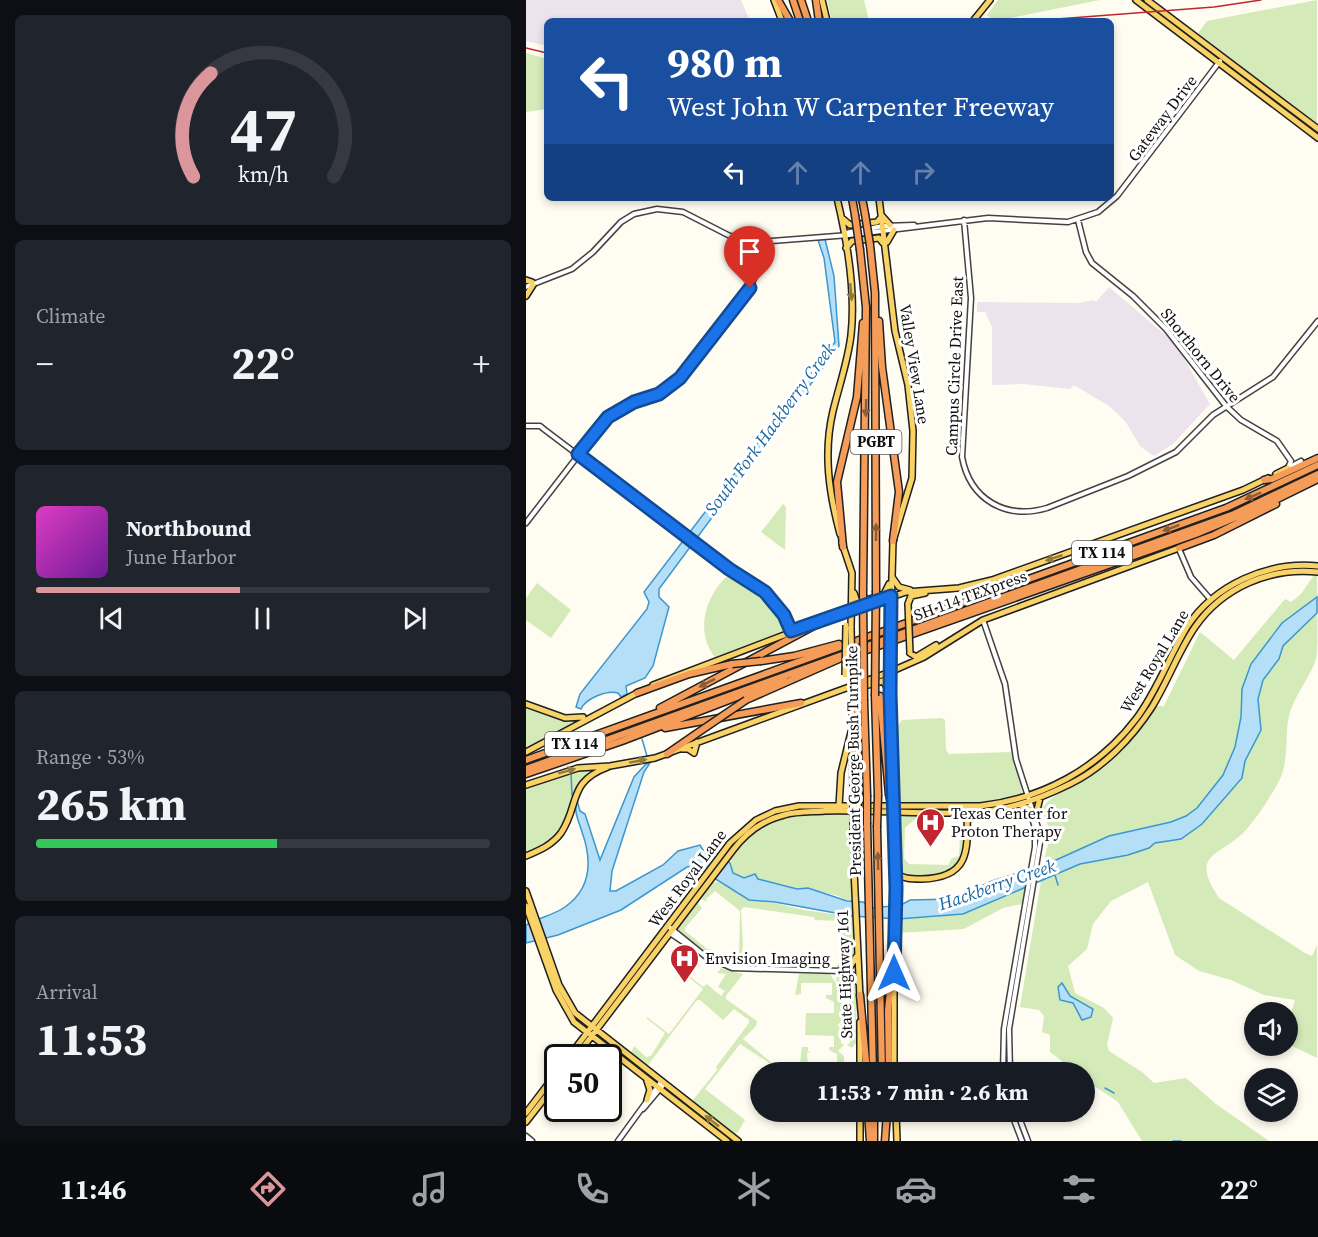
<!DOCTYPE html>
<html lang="en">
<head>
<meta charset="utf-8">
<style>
	body { margin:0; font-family:"Source Serif 4",serif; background:#20242c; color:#f1f3f6; height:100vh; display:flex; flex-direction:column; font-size:22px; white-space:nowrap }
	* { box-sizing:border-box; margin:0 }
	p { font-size:20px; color:#9ea1a6 }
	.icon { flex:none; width:33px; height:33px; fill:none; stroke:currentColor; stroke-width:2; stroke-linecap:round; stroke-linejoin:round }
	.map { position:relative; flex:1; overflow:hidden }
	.details { display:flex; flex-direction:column; gap:15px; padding:15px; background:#0d0f14; width:526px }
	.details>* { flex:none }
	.hud { position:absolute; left:18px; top:18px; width:570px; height:183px; border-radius:9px; box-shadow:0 3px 9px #0003; background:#1a4fa0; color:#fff; overflow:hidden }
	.controls { position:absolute; left:718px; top:1002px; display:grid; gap:12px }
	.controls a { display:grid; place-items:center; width:54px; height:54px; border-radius:50%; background:#171b24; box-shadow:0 3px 9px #0003; font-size:30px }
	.speed { position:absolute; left:18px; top:1044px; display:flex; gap:12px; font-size:30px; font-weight:700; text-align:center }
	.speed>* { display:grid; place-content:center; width:78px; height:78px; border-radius:50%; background:#171b24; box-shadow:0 3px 9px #0003; line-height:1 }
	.speed .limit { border:3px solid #111; border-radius:9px; background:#fff; color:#111 }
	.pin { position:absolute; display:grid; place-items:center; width:51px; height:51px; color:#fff; margin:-62px -26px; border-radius:50% 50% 50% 0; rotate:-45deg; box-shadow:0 0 6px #0007 }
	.pin .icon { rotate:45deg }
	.me { position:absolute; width:66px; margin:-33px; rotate:0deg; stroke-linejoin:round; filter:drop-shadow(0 0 4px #0008) }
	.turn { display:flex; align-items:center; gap:21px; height:126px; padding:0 24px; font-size:27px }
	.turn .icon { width:78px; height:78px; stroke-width:2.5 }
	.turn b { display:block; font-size:42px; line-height:51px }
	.lanes { display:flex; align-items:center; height:57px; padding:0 24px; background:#0003; justify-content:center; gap:30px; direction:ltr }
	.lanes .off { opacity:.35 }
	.big { font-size:45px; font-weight:700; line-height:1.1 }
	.details .tile { flex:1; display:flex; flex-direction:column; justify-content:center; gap:9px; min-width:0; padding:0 21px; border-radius:9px; background:#20242c }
	.details .dial { align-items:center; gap:0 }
	.dial svg { height:156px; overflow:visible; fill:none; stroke:#363941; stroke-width:7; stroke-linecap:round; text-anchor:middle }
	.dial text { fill:#f1f3f6; stroke:none }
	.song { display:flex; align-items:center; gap:18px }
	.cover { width:72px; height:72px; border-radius:9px; background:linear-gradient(135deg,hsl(310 70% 55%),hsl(280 70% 35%)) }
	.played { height:6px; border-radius:3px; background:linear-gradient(90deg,#db969c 45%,#363941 45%) }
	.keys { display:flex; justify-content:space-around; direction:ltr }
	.heat { display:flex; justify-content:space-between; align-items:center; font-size:33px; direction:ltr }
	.charge { height:9px; border-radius:4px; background:linear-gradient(90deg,#34c759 53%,#363941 0) }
	.trip { position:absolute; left:224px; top:1062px; width:345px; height:60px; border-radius:30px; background:#171b24; box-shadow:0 3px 9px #0003; font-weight:700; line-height:60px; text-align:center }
	.menu { display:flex; height:96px; justify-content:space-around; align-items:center; background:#090b0e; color:#9ea1a6 }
	.menu .icon { width:42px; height:42px }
	.menu .on { color:#db969c }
	.menu b { font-size:27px; color:#f1f3f6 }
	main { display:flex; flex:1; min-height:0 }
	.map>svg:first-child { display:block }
	.industrial { fill:#ece3ed }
	.green { fill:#d4eab9 }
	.water { fill:#b5dff7; stroke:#3b97cf; stroke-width:1.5 }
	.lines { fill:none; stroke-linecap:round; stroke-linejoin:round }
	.stream { stroke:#3b97cf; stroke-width:1.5 }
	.minor-casing { stroke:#424242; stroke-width:7 }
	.major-casing { stroke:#202020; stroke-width:8 }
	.highway-casing { stroke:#202020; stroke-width:9 }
	.minor { stroke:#fff; stroke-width:4 }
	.major { stroke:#f9d366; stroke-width:5 }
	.highway { stroke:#f59d58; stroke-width:6 }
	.tram { stroke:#c1252f; stroke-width:1.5 }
	.major-bridge-casing { stroke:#202020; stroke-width:8; stroke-linecap:butt }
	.highway-bridge-casing { stroke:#202020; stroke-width:9; stroke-linecap:butt }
	.major-bridge { stroke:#f9d366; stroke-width:5 }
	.highway-bridge { stroke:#f59d58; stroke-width:6 }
	.oneway { fill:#907b3f }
	.oneway2 { fill:#8e5d37 }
	.route-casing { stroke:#114b97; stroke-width:15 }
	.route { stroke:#1a73e8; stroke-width:10 }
	.labels { text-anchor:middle; stroke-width:6; stroke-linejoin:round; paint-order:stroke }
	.shield { fill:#fff; stroke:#575757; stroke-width:1.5 }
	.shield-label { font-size:15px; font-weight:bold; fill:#0f0f0f }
	.street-label { font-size:16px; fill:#0f0f0f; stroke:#fff }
	.poi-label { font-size:16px; fill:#0f0f0f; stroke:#fff; text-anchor:start }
	.water-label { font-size:18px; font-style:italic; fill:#1668a3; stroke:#fff }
</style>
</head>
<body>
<main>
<section class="details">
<div class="tile dial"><svg viewBox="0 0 100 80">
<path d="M14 69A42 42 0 1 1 86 69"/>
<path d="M14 69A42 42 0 0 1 23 16" stroke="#db969c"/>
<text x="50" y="56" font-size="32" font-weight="700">47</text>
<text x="50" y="72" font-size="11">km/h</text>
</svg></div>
<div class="tile"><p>Climate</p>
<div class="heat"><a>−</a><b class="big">22°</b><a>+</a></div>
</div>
<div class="tile">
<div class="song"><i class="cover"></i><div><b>Northbound</b><p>June Harbor</p></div></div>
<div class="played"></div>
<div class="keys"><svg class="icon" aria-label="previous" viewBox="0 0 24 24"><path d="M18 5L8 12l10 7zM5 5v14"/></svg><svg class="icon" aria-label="pause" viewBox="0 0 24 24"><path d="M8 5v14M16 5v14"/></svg><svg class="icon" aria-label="next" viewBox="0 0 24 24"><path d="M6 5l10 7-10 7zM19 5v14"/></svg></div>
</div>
<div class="tile"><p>Range · 53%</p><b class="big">265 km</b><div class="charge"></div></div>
<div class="tile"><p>Arrival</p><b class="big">11:53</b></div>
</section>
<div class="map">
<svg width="792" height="1141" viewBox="0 0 792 1141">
	<rect width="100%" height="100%" fill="#fffcf1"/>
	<!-- industrial -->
	<path class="industrial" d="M0,0H215L224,21H21V46L0,41Z
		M583,287L650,344L684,404L647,444L628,456L614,446L599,421L583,406L548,385L544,389L497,384L466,385V327L459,312H451V302L553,303L568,300L570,302Z"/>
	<!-- green -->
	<path class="green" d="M301,0H338L343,21H306Z
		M472,0H574L469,21L461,15Z
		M791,0V123L672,33L681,21Z
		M0,53L21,59V109L0,112Z
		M257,504L260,507L259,550L235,532Z
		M205,573C227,584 256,603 263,630L189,657C168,632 180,592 205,573Z
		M788,575L791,576C791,601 792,629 791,654C789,672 766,696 762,721C759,743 763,762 752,783C743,799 731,818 718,832C693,857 663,853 693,898L779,953L786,956L791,945V1058L764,1045L762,1024L769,1000L738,995L705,980L673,971L649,955L622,882L585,901L567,924L561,949L542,966L549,993L578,1008L587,1018L581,1045L583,1051L616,1072L628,1083L660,1078L690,1104L743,1141H616L592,1102L558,1079V1072H550L524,1052V1035L516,1032L518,1016L513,1010L494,1007L520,851L526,834L515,810C523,794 560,781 576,769C599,751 615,729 631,706H638L674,632L708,660L759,599L765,602L775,594Z
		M11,583L45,610L25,638L0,620V598Z
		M0,705L52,720L0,750Z
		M416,718L419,720L420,750L423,754L485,752L495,784L496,795L441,804L372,803L371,727L376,720Z
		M78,766L49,792L39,823L25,842L0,854V786L41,772Z
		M280,813H324L327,901C320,901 316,897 309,895C283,888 248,890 225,874L219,878L207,873L204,857C228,830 244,818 280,813Z
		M375,815L404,817L401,821L389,819L379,828L378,858L383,864L422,865L426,858L433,856L434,834H437C452,875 403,876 377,875L373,871Z
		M192,882L225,901L249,903L278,910L328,917V958L325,965L318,968L310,967L316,959L315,921L289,920L288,917L218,907L215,910L217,946L214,961L231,964L213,966L193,961L192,955L209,961L213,958L214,911L189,891L180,899L181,902L174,898L185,883Z
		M500,887L496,904L477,908L438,929L372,933V919L410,917Z
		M172,903L176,908L159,928V931L181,949L187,950V956L179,953L151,930L153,924Z
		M195,968L217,974L200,996V999L231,1021L230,1026L217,1039L257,1072L214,1044L179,1089L219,1120L212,1132L208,1134L169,1104L167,1100L191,1070L190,1067L223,1023V1020L208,1009L197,1020L174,1000H171L122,1065L105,1053L108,1046L120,1057L125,1056L139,1033L121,1019V1017L143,1034L177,989L155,971L148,982L155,969L177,987L181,984L195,996L199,991L192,987L200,974L191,973Z
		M303,973L319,996L316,997L315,1022L311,1025L315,1027V1043L318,1045L312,1051L318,1056V1071L275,1068L273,1071L276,1047H282V1051H285L281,1053L282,1065H311V1054L303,1050V1047H308V1036L279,1035L280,1013H308V1002L300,998V995H306V983H275V994L269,995L273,974Z
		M312,974H323L331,983L330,1043L326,1048L321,1045L324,1043L322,996L310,980Z"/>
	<!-- water -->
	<path class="water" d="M299,239L308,276L313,346L133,589V597L143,607L127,666L119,678L100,686L101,694L95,697L92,693C81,690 60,698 55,709L50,707L54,694L121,609L123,602L118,592L309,342L298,258L292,240Z
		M791,597V613L757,646L753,659L737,680L732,699L735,730L719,761L716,778L676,824L655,839L629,843L623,848L602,855L554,864L437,914L372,919L326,916L249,902L223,900L169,866L161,867L95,910L32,935L0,943V925C12,918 28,915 39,907C66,888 66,860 56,832C53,822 47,811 51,800L54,811L59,814L74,860L108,777L120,764L124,763L118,772L86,871L84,891H90L137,865L152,851L174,845L177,850H187L204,863L207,873L218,878L229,874L232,879L271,889L282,888L321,901L337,902L347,908L375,905L384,900L427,899L466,881L519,865L583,836L645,822L660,816L671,808L697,775L709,747L715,717L716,689L725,664L756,623Z
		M536,983L544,996L567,1009L565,1017L556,1020L547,1003L534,1000L532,987Z"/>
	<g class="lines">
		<!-- stream -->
		<path class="stream" d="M116,739L121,756
			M45,773L46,795
			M529,875L532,885
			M579,1088L588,1093
			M647,1141H655"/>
		<defs>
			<path id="minor" d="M438,220L445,298L436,457C444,500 480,520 521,508L602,476L650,452L687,415L747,377L792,321
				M552,220L560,252L566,263L607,296L640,329L700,406L715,420L751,441L765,461L762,468
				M319,233L357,226L388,225
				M0,287L46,269L67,252L95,222L108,214L131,209L157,212L204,236L233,242L323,235L462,218L542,222L572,212L591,196L694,61
				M0,426H14L19,430L203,569L239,592L258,615L265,631
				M762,468L775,461
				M0,523L82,417L108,402L133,394L154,378L221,294L230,274L233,242
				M653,549L665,577L685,600
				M457,620L479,684L490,759L515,837L483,1029L484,1072
				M142,926L179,956L206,968L314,971
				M144,933L165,947
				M477,1072L478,1029L509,847V828L503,807
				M117,1109L138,1084
				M485,1112L496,1141
				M491,1112L502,1141
				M0,1136L6,1141
				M0,1140L1,1141
				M92,1141L135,1082"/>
			<path id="major" d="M248,0L256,21
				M296,0L301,21
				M610,0L792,138
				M621,0L792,129
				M447,21L464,0
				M311,198C321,240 330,291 325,335C322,361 313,386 307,411C297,453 303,493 314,534
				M353,198L369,331L382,385L387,431L386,478L367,541L365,613
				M317,219L324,225L351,222L356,216L364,225
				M361,242L368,230
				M320,248L326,241L353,238L357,243
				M0,280L6,282
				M0,296L7,285
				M750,474L762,468
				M316,543L326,573L325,627
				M366,577L373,587L384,590
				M328,593L330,599L335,602L358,594L363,584
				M382,604L385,596L399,593
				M295,621L380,592L433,588L466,580L717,490L742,478
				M384,653L390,657L410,645
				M365,663L368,794
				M326,675L327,796
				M127,685L287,624
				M335,687L357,681L362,689
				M0,704L39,718L57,717
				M156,749H162L168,753L171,742
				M0,752L113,692
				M0,785L52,768L84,766L129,758L364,672L398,657L457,620L653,548
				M494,805L504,809
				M313,806L315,773L325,732
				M510,814L514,798
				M327,820V839
				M0,856C14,850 26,845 35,833C54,805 41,782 82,767
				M328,870L334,998
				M370,872C375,879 386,879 395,879C444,878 442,851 441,811
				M0,891L33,985L49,1013L212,1141
				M0,906L30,990L48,1022L201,1141
				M368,955V824
				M316,970L324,967L330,957
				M314,971L326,975L332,982
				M368,973V1072
				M42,1058L204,843L230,820L249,811L273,806H454C516,799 572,769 610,719C631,691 643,657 661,627C688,585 742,561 792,566
				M49,1058L207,850C220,833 237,820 258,815C271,811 285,812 299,811C346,810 393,814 440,813C476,812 512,800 544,784C577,768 606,738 626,707C642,681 652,652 669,627C697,587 744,567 792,572
				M334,1072V1022
				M121,1100L124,1090L121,1081
				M334,1112V1141
				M370,1112L371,1141
				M0,1113L32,1071
				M0,1122L32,1081"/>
			<path id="highway" d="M252,0L264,21
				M267,0L274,21
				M275,0L282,21
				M290,0L293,21
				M326,198L329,215
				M336,198L339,214
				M344,245L349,293L350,591
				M334,250L340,307L337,594
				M353,321L356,367L373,492L367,541
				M738,480L746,479L792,458
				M317,547L311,482L331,397L337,323
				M653,548L688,535L750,504
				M321,657L670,534L739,505L792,479
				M235,661L268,656L313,644
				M111,693L163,674L206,664
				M349,696L352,795
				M354,696L363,794
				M220,700L313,659
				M338,701L341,795
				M332,703V794
				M134,708L299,620
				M139,728L275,703
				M141,754L167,736
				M0,760L700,508L792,465
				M0,769L708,514L792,474
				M0,774L96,741L258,679
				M341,824L347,1072
				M351,827L356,1072
				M328,872L331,824
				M334,995L341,1072
				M363,1072L362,1010L368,952
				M342,1112L344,1141
				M348,1112V1141
				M359,1141L361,1112"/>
		</defs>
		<!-- minor casing -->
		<use href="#minor" class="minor-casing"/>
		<!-- major casing -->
		<use href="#major" class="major-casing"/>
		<!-- highway casing -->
		<use href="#highway" class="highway-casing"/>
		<!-- minor -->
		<use href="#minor" class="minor"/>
		<!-- major -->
		<use href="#major" class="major"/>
		<!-- highway -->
		<use href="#highway" class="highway"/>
		<!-- tram -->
		<path class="tram" d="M505,21L688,7L735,0
			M0,48L21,53"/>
		<defs>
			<path id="major-bridge" d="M382,604L384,653
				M325,627L326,675
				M365,663V613
				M319,675L320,625
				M327,796V820
				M368,824V794"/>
			<path id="highway-bridge" d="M339,214L344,245
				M329,215L334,250
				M337,594L338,701
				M206,664L235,661
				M349,696L350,591
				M332,703L334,677
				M167,736L220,700
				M363,794L368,820
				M341,795V824
				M331,824L332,794
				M351,827L352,795"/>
		</defs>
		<!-- major-bridge casing -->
		<use href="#major-bridge" class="major-bridge-casing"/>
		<!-- highway-bridge casing -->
		<use href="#highway-bridge" class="highway-bridge-casing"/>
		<!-- major-bridge -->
		<use href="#major-bridge" class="major-bridge"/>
		<!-- highway-bridge -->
		<use href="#highway-bridge" class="highway-bridge"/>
	</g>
	<!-- one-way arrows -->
	<defs><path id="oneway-solid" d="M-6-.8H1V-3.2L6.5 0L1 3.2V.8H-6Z" transform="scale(1.5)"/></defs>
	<g class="oneway">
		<use href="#oneway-solid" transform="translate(325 292) rotate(85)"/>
		<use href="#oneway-solid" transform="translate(528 558) rotate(162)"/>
		<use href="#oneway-solid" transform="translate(112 761) rotate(-10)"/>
		<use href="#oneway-solid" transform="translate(41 771) rotate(-15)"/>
		<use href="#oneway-solid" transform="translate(186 1121) rotate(-142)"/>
	</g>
	<g class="oneway2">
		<use href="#oneway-solid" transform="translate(340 408) rotate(91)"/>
		<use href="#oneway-solid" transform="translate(727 496) rotate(157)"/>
		<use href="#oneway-solid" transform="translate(645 528) rotate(160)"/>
		<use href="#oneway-solid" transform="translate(350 532) rotate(-90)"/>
		<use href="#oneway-solid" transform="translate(181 683) rotate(153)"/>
		<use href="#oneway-solid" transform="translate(352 861) rotate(-91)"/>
	</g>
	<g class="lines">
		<defs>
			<path id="route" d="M224,288L154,378L133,394L108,402L82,417L52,454L203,569L239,592L258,615L265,631L365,596L364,693L370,888L368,973"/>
		</defs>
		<!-- route casing -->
		<use href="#route" class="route-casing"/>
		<!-- route -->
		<use href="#route" class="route"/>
	</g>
	<!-- icons -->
	<defs>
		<symbol id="hospital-pin" viewBox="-11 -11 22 30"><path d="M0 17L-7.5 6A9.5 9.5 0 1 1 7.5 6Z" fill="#c1252f" stroke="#fff"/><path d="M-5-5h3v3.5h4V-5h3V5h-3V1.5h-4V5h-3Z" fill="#fff"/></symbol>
	</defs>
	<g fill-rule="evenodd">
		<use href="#hospital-pin" x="388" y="806" width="33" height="45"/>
		<use href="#hospital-pin" x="142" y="942" width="33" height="45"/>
	</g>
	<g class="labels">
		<!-- shield labels -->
		<g class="shield">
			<rect x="324.5" y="430" width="51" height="24" rx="4.5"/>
			<rect x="546" y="541" width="60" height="24" rx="4.5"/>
			<rect x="19" y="732" width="60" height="24" rx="4.5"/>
		</g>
		<g class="shield-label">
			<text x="350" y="447">PGBT</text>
			<text x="576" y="558">TX 114</text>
			<text x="49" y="749">TX 114</text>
		</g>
		<!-- street labels -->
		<g class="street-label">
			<text transform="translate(636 118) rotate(-53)" y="6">Gateway Drive</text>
			<text transform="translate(675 355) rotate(51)" y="6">Shorthorn Drive</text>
			<text transform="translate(389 364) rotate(81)" y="6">Valley View Lane</text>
			<text transform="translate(428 366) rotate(-88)" y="6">Campus Circle Drive East</text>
			<text transform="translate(444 595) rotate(-20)" y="6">SH 114 TEXpress</text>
			<text transform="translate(628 661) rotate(-59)" y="6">West Royal Lane</text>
			<text transform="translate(327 761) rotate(-91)" y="6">President George Bush Turnpike</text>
			<text transform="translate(161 878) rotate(-53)" y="6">West Royal Lane</text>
			<text transform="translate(318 974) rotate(-92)" y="6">State Highway 161</text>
		</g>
		<!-- poi labels -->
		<g class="poi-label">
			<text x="425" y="819">Texas Center for<tspan x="425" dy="18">Proton Therapy</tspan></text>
			<text x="179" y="964">Envision Imaging</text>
		</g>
		<!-- water labels -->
		<g class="water-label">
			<text transform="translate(244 429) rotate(-54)" y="6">South Fork Hackberry Creek</text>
			<text transform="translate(471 885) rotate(-19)" y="6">Hackberry Creek</text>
		</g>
	</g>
</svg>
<div class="controls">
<a><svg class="icon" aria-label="sound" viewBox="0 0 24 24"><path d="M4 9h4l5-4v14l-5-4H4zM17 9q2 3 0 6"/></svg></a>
<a><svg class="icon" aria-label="layers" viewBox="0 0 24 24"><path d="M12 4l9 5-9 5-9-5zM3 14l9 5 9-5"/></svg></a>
</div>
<div class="speed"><div class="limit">50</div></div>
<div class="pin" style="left:224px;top:288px;background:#d93025"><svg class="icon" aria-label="arrive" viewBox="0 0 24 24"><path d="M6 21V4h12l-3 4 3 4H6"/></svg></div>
<svg class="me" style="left:368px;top:973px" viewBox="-20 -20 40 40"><path d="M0-17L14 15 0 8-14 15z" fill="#1a73e8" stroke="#fff" stroke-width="4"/></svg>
<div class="trip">11:53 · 7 min · 2.6 km</div>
<div class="hud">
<div class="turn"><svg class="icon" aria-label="left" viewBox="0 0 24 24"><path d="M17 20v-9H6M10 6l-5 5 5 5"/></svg><div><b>980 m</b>West John W Carpenter Freeway</div></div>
<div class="lanes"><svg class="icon" aria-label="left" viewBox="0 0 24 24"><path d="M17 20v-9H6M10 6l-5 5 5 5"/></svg><svg class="icon off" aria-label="ahead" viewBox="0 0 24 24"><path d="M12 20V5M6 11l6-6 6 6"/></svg><svg class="icon off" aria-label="ahead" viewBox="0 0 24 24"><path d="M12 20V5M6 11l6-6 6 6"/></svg><svg class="icon off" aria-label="right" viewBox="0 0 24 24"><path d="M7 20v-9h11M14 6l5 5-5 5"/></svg></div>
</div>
</div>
</main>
<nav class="menu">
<b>11:46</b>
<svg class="icon on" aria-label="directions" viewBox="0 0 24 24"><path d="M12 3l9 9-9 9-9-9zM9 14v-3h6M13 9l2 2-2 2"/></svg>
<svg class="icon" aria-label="music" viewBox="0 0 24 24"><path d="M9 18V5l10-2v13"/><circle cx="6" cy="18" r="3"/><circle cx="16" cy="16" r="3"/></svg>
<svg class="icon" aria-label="phone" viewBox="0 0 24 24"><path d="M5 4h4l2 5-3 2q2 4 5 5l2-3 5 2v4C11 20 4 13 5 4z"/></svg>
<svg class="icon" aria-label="climate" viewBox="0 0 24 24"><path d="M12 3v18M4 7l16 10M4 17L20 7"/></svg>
<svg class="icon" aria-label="car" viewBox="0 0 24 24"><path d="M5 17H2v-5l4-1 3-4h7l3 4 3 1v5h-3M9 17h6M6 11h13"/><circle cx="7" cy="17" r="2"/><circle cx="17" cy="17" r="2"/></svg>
<svg class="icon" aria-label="filters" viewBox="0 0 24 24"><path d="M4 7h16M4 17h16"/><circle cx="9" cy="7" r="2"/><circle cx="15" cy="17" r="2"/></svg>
<b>22°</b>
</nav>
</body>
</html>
